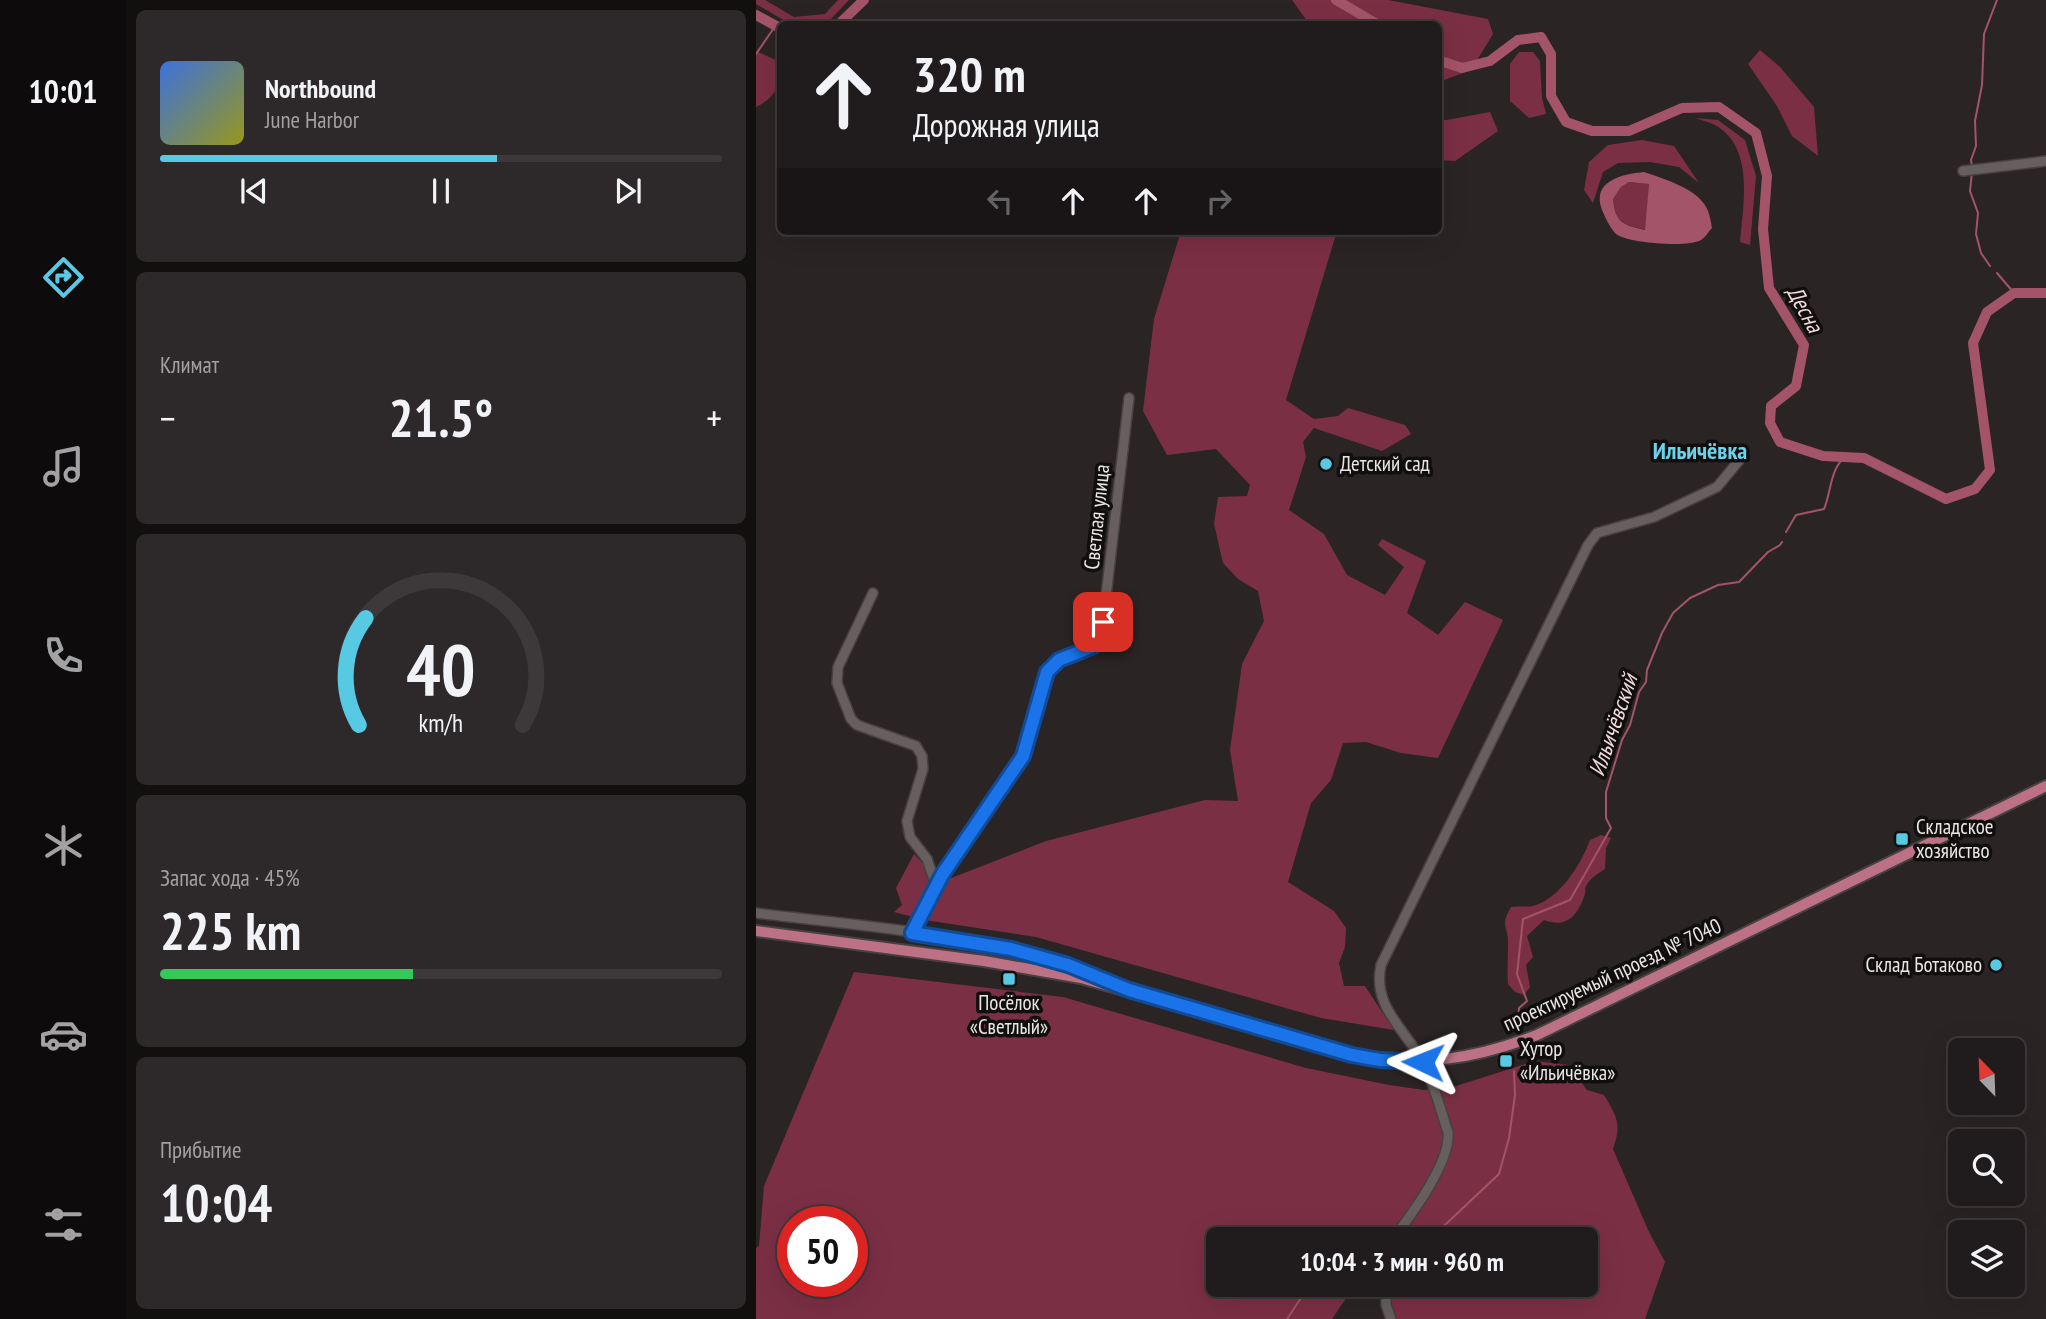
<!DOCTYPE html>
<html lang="ru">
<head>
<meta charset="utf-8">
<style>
	body { margin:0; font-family:"PT Sans Narrow",sans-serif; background:#2d2829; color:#f1f3f6; height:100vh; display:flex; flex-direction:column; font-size:26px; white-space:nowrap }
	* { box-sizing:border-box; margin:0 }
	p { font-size:23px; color:#a2a1a3 }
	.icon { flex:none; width:38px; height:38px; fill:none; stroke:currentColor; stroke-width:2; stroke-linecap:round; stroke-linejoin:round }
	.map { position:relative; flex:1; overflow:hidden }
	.drawer { display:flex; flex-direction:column; gap:10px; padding:10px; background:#120f0f; width:630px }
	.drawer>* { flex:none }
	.hud { position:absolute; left:21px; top:21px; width:665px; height:214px; border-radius:10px; box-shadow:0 7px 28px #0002,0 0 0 2px #3d393b; background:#201b1c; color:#f1f3f6; overflow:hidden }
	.needle { width:46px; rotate:337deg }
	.buttons { position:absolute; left:1192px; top:1038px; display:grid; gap:14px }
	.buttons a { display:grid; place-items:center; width:77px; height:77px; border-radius:10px; background:#201b1c; box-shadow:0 7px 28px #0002,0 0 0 2px #3d393b; font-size:35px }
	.speed { position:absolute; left:21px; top:1206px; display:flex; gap:14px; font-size:35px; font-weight:700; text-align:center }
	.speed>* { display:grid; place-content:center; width:91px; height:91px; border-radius:50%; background:#201b1c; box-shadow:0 7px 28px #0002,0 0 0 2px #3d393b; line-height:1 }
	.speed .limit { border:10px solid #d22; background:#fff; color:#111 }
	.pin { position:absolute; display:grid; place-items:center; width:60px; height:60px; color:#fff; margin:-30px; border-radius:14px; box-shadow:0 4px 10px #0006 }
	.me { position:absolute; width:77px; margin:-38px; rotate:272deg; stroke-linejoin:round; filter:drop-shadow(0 0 5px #0008) }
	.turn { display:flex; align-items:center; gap:24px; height:147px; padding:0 21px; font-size:32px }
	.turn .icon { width:91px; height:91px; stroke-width:2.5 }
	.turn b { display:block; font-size:49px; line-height:60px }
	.lanes { display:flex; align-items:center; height:66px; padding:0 21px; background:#0003; justify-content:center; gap:35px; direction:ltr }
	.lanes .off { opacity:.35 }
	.big { font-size:52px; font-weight:700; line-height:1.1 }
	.drawer .tile { flex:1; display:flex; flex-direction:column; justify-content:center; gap:10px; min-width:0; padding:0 24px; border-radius:10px; background:#2d2829 }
	.drawer .dial { align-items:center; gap:0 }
	.dial svg { height:182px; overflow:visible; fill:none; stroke:#3d393b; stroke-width:7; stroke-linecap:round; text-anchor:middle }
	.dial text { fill:#f1f3f6; stroke:none }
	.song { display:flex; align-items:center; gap:21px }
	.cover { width:84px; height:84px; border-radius:10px; background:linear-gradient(135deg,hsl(220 70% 55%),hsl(60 70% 35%)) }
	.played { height:7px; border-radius:4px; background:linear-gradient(90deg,#57c9e3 60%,#3d393b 60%) }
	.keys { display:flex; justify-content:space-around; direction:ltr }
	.heat { display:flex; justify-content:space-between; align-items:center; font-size:38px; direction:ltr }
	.charge { height:10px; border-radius:5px; background:linear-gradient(90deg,#34c759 45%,#3d393b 0) }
	.trip { position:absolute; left:450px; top:1227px; width:392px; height:70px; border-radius:10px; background:#201b1c; box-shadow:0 7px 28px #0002,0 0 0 2px #3d393b; font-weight:700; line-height:70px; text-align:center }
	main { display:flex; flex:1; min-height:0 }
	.tabs { display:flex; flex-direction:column; width:126px; justify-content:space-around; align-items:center; background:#0d0b0b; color:#a2a1a3 }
	.tabs .icon { width:49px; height:49px }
	.tabs .active { color:#57c9e3 }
	.tabs b { font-size:32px; color:#f1f3f6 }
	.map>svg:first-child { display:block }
	.forest { fill:#7b2f45; fill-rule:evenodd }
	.water { fill:#a45468; fill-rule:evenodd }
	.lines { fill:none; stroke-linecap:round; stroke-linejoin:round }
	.stream { stroke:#a45468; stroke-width:2 }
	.river { stroke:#a45468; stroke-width:10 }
	.minor-casing { stroke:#474142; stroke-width:12 }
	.major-casing { stroke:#474142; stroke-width:14 }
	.minor { stroke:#675e5f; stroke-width:9 }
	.major { stroke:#bc7284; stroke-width:10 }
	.route-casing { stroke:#114b97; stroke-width:18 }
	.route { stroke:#1a73e8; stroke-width:12 }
	.poi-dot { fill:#57c9e3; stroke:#110e0e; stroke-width:2.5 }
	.labels { text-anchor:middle; stroke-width:7; stroke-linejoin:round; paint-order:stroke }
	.poi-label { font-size:21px; fill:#eae5e6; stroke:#110e0e; text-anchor:start }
	.street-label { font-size:21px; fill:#eae5e6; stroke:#110e0e }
	.water-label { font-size:23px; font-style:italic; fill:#f2dade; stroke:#110e0e }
	.quarter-label { font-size:24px; font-weight:bold; fill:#6cd1e9; stroke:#110e0e }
</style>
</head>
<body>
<main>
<nav class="tabs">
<b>10:01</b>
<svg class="icon active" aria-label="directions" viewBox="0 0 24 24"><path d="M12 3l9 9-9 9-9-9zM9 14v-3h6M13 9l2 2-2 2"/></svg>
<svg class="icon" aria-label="music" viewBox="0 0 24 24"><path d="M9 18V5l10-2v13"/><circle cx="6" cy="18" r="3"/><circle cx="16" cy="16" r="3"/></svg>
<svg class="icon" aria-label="phone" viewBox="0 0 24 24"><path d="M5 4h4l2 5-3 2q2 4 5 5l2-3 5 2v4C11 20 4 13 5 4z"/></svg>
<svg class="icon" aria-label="climate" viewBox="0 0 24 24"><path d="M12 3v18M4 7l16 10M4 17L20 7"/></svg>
<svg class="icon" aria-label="car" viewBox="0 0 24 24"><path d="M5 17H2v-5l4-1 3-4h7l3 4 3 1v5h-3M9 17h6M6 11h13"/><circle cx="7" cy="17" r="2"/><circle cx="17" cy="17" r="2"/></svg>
<svg class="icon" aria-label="filters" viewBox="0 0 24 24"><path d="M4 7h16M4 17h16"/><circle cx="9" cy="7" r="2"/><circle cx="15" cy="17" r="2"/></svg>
</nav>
<section class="drawer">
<div class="tile">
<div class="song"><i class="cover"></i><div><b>Northbound</b><p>June Harbor</p></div></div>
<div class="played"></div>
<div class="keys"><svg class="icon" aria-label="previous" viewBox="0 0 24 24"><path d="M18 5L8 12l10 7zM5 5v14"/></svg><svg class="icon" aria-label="pause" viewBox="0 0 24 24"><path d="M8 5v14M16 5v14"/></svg><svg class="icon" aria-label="next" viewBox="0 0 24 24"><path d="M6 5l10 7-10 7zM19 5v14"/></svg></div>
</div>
<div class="tile"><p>Климат</p>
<div class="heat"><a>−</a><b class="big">21.5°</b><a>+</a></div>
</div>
<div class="tile dial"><svg viewBox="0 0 100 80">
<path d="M14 69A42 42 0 1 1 86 69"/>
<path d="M14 69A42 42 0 0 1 17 22" stroke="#57c9e3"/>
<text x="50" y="56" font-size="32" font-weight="700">40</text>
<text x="50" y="72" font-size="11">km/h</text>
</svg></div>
<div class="tile"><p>Запас хода · 45%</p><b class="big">225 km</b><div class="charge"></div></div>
<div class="tile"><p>Прибытие</p><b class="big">10:04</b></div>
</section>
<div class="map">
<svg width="1290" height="1319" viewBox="0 0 1290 1319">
	<rect width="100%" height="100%" fill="#2b2425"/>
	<!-- forest -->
	<path class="forest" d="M0,0H9L38,17L69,14L82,0H93L74,20L42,24H34L0,4Z
		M536,0H632L732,19L737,34L715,70L683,82L682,24H553Z
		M1004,50L1024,67L1058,107L1062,156L1036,136L1021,106L992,64Z
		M0,51L24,62C24,85 22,96 0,107Z
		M763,52H777L784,61L786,98L790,114L773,118L754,101V64Z
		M734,112L742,131L699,161L683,160V120H691Z
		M939,118L962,120L989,140L1000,176L994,245L984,242C987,205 999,147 959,125C953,122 945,120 939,118Z
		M886,140L918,146L943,183L923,167L894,162L862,163L847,172L837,203L828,190L833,162L852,145Z
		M873,182L893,184L890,230C869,225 859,223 857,199L865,187Z
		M425,231H581L530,400L558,419L582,416L592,408L649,425L655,434L626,451L558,428L547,442L550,457L533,510L568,534L591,575L629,595L648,567L622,545L626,539L670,561L651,613L682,635L709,602L747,620L682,758L645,753L610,742L587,743L575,780L555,803L532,882L578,911L590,928L589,947L583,963L588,986H609L638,1030L565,1018L280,937L169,920L138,912L146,905L140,888L158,854L185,882L290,841L449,800L482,801L474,750L486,664L508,621L502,591L482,579L467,563L458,524L462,497L491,496L494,485L460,449L411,455L387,411L398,319Z
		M845,835L855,838L850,848L849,869C843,873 836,877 832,883C828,888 830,888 829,894C822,915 811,929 788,920L771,936L777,957L770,965L774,987L768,995L759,992L752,984C751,971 752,958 752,944C753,926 743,927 755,907C762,906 770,907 777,906C804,899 825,864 834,840Z
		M98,972L307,997L550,1068L633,1085L668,1090L697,1087L779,1061L812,1065L831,1090L848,1095C861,1117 866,1124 857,1149L893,1232L909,1262L889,1319H639L628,1285L830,1284V1239H462V1284L599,1285L576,1319H0V1248L3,1246L8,1186ZM37,1222H96V1281H37Z"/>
	<!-- water -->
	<path class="water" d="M888,172C908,179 944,189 952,211C954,216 955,223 956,228C953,231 949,238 945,240C932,248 871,243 860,234C854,228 849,217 846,210C835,181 866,174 888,172ZM873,182L893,184L889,230C868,225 859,223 857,199L865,187Z"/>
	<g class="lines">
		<!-- stream -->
		<path class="stream" d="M0,54L20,25
			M1216,166L1215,160L1220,146L1219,121L1226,85L1228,34L1241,0
			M1216,172L1214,191L1222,213L1220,234L1225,253L1234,266
			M1241,273L1258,293
			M1030,532L1040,515L1068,509C1075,493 1074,469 1089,457
			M762,1020L763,1008L771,1001L761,974L767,919L814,900L855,828L850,818V792L866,740L874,725L883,692L890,682L891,670L906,633L917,613L934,598L962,585L983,582L1012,552L1024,545L1026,542
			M674,1239L743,1174L753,1138L759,1095L758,1071
			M531,1319L545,1298L575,1284"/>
		<!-- river -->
		<path class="river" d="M580,0L621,24
			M0,15L24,28
			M83,24L108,0
			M682,60L706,68L734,61L762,40L785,37L795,54V96L810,122L836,131H873L926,108L963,107L1000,133L1011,176L1007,229L1013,288L1048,345L1040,386L1015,406L1014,423L1024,442L1067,456L1108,458L1190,499L1219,489L1234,470L1217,343L1231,312L1258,293H1290"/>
		<defs>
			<path id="minor" d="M1207,171L1290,161
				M117,593L82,667L81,683L95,719L101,725L160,746L166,756L167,769L151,821L154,837L171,859L180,885L156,933
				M180,885L267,756L291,672L303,660L338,646L347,622L373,398
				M0,913C119,928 244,934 355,983
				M637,1239C655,1215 695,1162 692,1132C684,1109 678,1082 666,1061C648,1028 616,1006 625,965L832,545L841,533L898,517L961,487L986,457
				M630,1284V1305L635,1319"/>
			<path id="major" d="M0,931L228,961L325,978L596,1055C663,1067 717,1060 781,1035L1290,786"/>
		</defs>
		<!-- minor casing -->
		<use href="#minor" class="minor-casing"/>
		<!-- major casing -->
		<use href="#major" class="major-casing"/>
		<!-- minor -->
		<use href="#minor" class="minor"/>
		<!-- major -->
		<use href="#major" class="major"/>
	</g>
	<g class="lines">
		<defs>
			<path id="route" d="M347,622L338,646L303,660L291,672L267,756L186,875L156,933L255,949L312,965L373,990L596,1055L624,1060L667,1062"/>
		</defs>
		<!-- route casing -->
		<use href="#route" class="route-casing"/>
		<!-- route -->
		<use href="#route" class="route"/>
	</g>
	<!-- markers -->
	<g class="poi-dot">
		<circle cx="570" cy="464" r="7"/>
		<rect x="1139" y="832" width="14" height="14" rx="3.5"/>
		<circle cx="1240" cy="965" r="7"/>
		<rect x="246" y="972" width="14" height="14" rx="3.5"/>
		<rect x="743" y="1054" width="14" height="14" rx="3.5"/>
	</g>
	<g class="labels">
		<!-- poi labels -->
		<g class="poi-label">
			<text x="584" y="471">Детский сад</text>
			<text x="1160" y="834">Складское<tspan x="1160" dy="24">хозяйство</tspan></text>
			<text x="1226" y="972" text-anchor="end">Склад Ботаково</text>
			<text x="253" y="1010" text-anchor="middle">Посёлок<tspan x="253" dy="24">«Светлый»</tspan></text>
			<text x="764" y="1056">Хутор<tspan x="764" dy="24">«Ильичёвка»</tspan></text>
		</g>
		<!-- street labels -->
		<g class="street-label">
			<text transform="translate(341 517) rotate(-84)" y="7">Светлая улица</text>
			<text transform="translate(856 975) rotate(-25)" y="7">проектируемый проезд № 7040</text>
		</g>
		<!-- water labels -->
		<g class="water-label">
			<text transform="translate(1049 309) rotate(61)" y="8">Десна</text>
			<text transform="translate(857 725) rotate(-71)" y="8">Ильичёвский</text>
		</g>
		<!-- quarter labels -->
		<g class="quarter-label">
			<text x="944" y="459">Ильичёвка</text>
		</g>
	</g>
</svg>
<div class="buttons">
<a><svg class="needle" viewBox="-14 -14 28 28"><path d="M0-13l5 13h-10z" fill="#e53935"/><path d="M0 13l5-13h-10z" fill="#a2a1a3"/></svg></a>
<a><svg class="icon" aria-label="search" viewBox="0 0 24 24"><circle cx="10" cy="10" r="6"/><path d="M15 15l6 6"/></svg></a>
<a><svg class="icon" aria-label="layers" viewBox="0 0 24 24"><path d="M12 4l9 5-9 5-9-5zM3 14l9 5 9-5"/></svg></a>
</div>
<div class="speed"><div class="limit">50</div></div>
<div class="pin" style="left:347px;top:622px;background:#d93025"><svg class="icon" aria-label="arrive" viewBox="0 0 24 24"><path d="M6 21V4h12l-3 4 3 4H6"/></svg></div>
<svg class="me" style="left:667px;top:1062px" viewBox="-20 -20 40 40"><path d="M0-17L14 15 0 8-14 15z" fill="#1a73e8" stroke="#fff" stroke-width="4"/></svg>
<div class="trip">10:04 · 3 мин · 960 m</div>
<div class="hud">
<div class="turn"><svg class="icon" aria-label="ahead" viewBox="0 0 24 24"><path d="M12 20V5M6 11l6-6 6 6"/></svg><div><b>320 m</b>Дорожная улица</div></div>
<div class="lanes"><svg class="icon off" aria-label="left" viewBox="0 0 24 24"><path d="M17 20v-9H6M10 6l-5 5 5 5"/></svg><svg class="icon" aria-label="ahead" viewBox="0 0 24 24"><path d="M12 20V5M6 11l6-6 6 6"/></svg><svg class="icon" aria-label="ahead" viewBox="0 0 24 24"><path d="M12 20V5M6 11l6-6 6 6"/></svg><svg class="icon off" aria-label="right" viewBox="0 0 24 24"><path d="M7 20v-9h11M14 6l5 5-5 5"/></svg></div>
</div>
</div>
</main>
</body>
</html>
